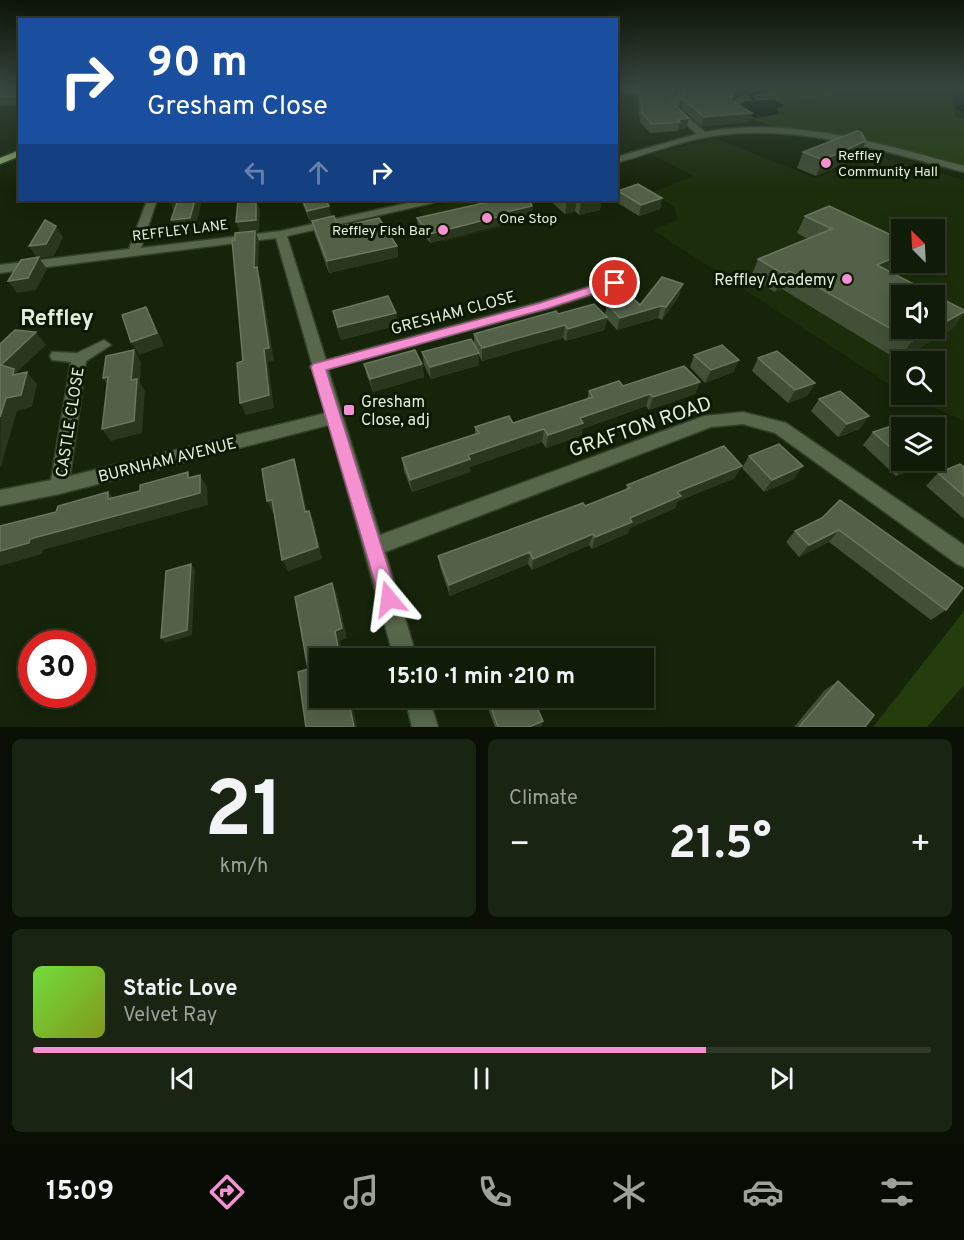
<!DOCTYPE html>
<html lang="en">
<head>
<meta charset="utf-8">
<style>
	body { margin:0; font-family:Overpass,sans-serif; background:#192412; color:#f1f3f6; height:100vh; display:flex; flex-direction:column; font-size:22px; white-space:nowrap }
	* { box-sizing:border-box; margin:0 }
	p { font-size:20px; color:#9ca19c }
	.icon { flex:none; width:33px; height:33px; fill:none; stroke:currentColor; stroke-width:2; stroke-linecap:round; stroke-linejoin:round }
	.map { position:relative; height:727px; overflow:hidden }
	.drawer { display:flex; flex-direction:column; gap:12px; padding:12px; background:#090f04; flex:1 }
	.drawer>* { flex:none }
	.top-card { position:absolute; left:18px; top:18px; width:600px; height:183px; border-radius:0px; box-shadow:0 3px 15px #0003,0 0 0 2px #303929; background:#1a4fa0; color:#fff; overflow:hidden }
	.needle { width:39px; rotate:336deg }
	.controls { position:absolute; left:891px; top:219px; display:grid; gap:12px }
	.controls a { display:grid; place-items:center; width:54px; height:54px; border-radius:0px; background:#101b08; box-shadow:0 3px 15px #0003,0 0 0 2px #303929; font-size:30px }
	.speed { position:absolute; left:18px; top:630px; display:flex; gap:12px; font-size:30px; font-weight:700; text-align:center }
	.speed>* { display:grid; place-content:center; width:78px; height:78px; border-radius:50%; background:#101b08; box-shadow:0 3px 15px #0003,0 0 0 2px #303929; line-height:1 }
	.speed .limit { border:9px solid #d22; background:#fff; color:#111 }
	.pin { position:absolute; display:grid; place-items:center; width:51px; height:51px; color:#fff; margin:-26px; border:3px solid #fff; border-radius:50%; box-shadow:0 2px 6px #0007 }
	.me { position:absolute; width:66px; margin:-33px; rotate:344deg; stroke-linejoin:round; filter:drop-shadow(0 0 4px #0008) }
	.turn { display:flex; align-items:center; gap:21px; height:126px; padding:0 30px; font-size:27px }
	.turn .icon { width:78px; height:78px; stroke-width:2.5 }
	.turn b { display:block; font-size:42px; line-height:51px }
	.lanes { display:flex; align-items:center; height:57px; padding:0 30px; background:#0003; justify-content:center; gap:30px; direction:ltr }
	.lanes .off { opacity:.35 }
	.big { font-size:45px; font-weight:700; line-height:1.1 }
	.drawer .card { flex:1; display:flex; flex-direction:column; justify-content:center; gap:9px; min-width:0; padding:0 21px; border-radius:9px; background:#192412 }
	.drawer .dial { align-items:center; gap:0 }
	.dial b { font-size:78px; line-height:1 }
	.song { display:flex; align-items:center; gap:18px }
	.cover { width:72px; height:72px; border-radius:9px; background:linear-gradient(135deg,hsl(100 70% 55%),hsl(70 70% 35%)) }
	.played { height:6px; border-radius:3px; background:linear-gradient(90deg,#f590d1 75%,#303929 75%) }
	.keys { display:flex; justify-content:space-around; direction:ltr }
	.heat { display:flex; justify-content:space-between; align-items:center; font-size:33px; direction:ltr }
	.drawer .tiles { flex:1; display:grid; gap:12px; grid-template-columns:1fr 1fr }
	.card:last-child { grid-column:span 2 }
	.trip { position:absolute; left:309px; top:648px; width:345px; height:60px; border-radius:0px; background:#101b08; box-shadow:0 3px 15px #0003,0 0 0 2px #303929; font-weight:700; line-height:60px; text-align:center }
	.menu { display:flex; height:96px; justify-content:space-around; align-items:center; background:#060b03; color:#9ca19c }
	.menu .icon { width:42px; height:42px }
	.menu .current { color:#f590d1 }
	.menu b { font-size:27px; color:#f1f3f6 }
	.map>svg:first-child { display:block }
	.built { fill:#1c2d0c; fill-rule:evenodd }
	.green { fill:#253d0d }
	.forest { fill:#375b0f }
	.water { fill:#030b00 }
	.lines { fill:none; stroke-linecap:round; stroke-linejoin:round }
	.stream { stroke:#030b00; stroke-width:3 }
	.minor-casing { stroke:#334028; stroke-width:3 }
	.primary-casing { stroke:#334028; stroke-width:3 }
	.minor { fill:#56674a; fill-rule:evenodd }
	.primary { fill:#8caf72; fill-rule:evenodd }
	.wall { fill:#415036 }
	.shaded-wall { fill:#29371d }
	.building { fill:#536148; stroke:#69775f; stroke-width:1.5 }
	.route { fill:#f590d1; stroke:#9f5e88; stroke-width:1.5 }
	.poi-dot { fill:#f590d1; stroke:#0d1a03; stroke-width:2 }
	.labels { text-anchor:middle; stroke-width:6; stroke-linejoin:round; paint-order:stroke }
	.far-poi-label { font-size:14px; fill:#e3eddd; stroke:#0d1a03; text-anchor:start }
	.far-street-label { font-size:14px; fill:#e3eddd; stroke:#0d1a03 }
	.poi-label { font-size:16px; fill:#e3eddd; stroke:#0d1a03; text-anchor:end }
	.street-label { font-size:16px; fill:#e3eddd; stroke:#0d1a03 }
	.near-street-label { font-size:20px; fill:#e3eddd; stroke:#0d1a03 }
	.district-label { font-size:22px; font-weight:bold; fill:#e3eddd; stroke:#0d1a03 }
</style>
</head>
<body>
<div class="map">
<svg width="964" height="727" viewBox="0 0 964 727">
	<rect width="100%" height="100%" fill="#16240a"/>
	<!-- built -->
	<path class="built" d="M714,138L815,178L883,158L964,180V421L906,395L934,394V362H902L901,392L653,230L677,220L674,207L652,192L694,176L651,154ZM902,230H934V262H902ZM902,296H934V328H902Z
		M458,200H499L522,222L444,242L418,209Z"/>
	<!-- green -->
	<path class="green" d="M809,87H964V89L948,91L955,97V116L964,120V165L860,139L781,129L751,119L754,118L746,101L833,97V92Z
		M964,611V685L927,727H873Z"/>
	<!-- forest -->
	<path class="forest" d="M770,87H809L833,93V97L746,101L735,109L755,118L751,119L722,109L743,95Z"/>
	<!-- water -->
	<path class="water" d="M775,100L783,105L777,109L780,114L755,118L735,109L746,101Z"/>
	<g class="lines">
		<!-- stream -->
		<path class="stream" d="M754,100L750,95L780,87
			M964,106H957L964,112"/>
		<defs>
			<path id="minor" d="M686,87H694L680,101L678,109L705,132C792,116 881,144 964,166V172C882,151 799,123 713,136C680,141 649,154 616,163V157L697,134L670,110L673,98Z
				M147,200H157L141,248L281,231L421,200H438L433,203L287,236L326,360L540,302L610,280H620L621,283L620,286L550,308L328,369L380,535L704,416L743,412L786,423L964,545V567L957,564L775,433L743,424L711,427L385,552L417,658H394L329,425L59,494L0,506V490L51,480L71,362L52,360L50,356L52,352L77,353L104,340L111,345L86,361L70,476L326,413L314,371L310,367L312,364L276,238L0,273V265L129,249Z
				M405,698H429L438,727H412Z"/>
			<path id="primary" d="M20,150V156L0,164V158Z"/>
		</defs>
		<!-- minor casing -->
		<use href="#minor" class="minor-casing"/>
		<!-- primary casing -->
		<use href="#primary" class="primary-casing"/>
		<!-- minor -->
		<use href="#minor" class="minor"/>
		<!-- primary -->
		<use href="#primary" class="primary"/>
	</g>
	<!-- wall -->
	<path class="wall" d="M0,87H20V105L0,106Z
		M616,87H682L672,96L670,101L686,128L678,129V131L650,133L640,122L637,94L616,90Z
		M684,93L732,101L749,122L701,126L681,108Z
		M803,152L859,157L816,176L797,168Z
		M618,191L662,198L660,209L639,216L616,202Z
		M301,200H326L329,206L332,217L338,227L397,246L398,257L329,273L314,232L312,222H310Z
		M549,200H601L600,210L579,215L575,211L565,214Z
		M532,206L531,215L504,221V224L430,243L418,226L417,218Z
		M805,216L905,264L890,272L964,310V313L952,329L898,360L782,289L775,292L751,277L758,259L808,239L797,233Z
		M679,296L662,320L658,318L617,330L607,319L604,330L566,341L563,338L482,361L479,356V365L431,379L424,365L422,352L474,344V334L558,314L605,315L607,304L640,305Z
		M333,311L396,313L398,325L341,340L336,324Z
		M694,355L739,360L733,372L705,383L690,367Z
		M758,358L815,383L807,396L788,403L752,371Z
		M364,364H422L424,377L373,392L367,376Z
		M700,382L695,394L649,410L646,406L582,429L581,436L546,448L542,442L470,467V472L412,492L404,471L402,458L475,434V427L513,423L587,399L589,391L623,386Z
		M819,399L860,429L838,437L811,411Z
		M873,432H902V460H925L918,468L896,476L863,445Z
		M749,456L794,479L764,492L742,468Z
		M964,467V518H963L926,486L938,473Z
		M735,478L678,501L675,508L630,528L628,533L592,549L589,545L532,570L528,564L450,596L440,567L438,556L585,506L626,490L627,485Z
		M822,518L946,610L931,620L829,542L799,557L786,542L795,531Z
		M838,681L865,727H794L825,690Z
		M484,698H533L543,721L541,727H495Z"/>
	<!-- shaded-wall -->
	<path class="shaded-wall" d="M674,87H682L672,96L668,109Z
		M737,87H740L728,109L730,100Z
		M752,113L749,122L701,126L704,117Z
		M689,118L686,128L678,129L680,122L678,120Z
		M866,141L859,157L816,176L823,160Z
		M662,198L660,209L639,216L641,205Z
		M169,200H179L183,209L173,210Z
		M195,200H202L195,230L177,232L171,220Z
		M256,200L260,209L259,231L256,232L259,242L258,271L261,279L274,361L268,362L274,408L246,415L240,403L264,349L258,280L236,222Z
		M572,200H577L575,211L565,214L567,201Z
		M590,200H601L600,210L579,215L581,202Z
		M329,206L332,217L310,222L307,211Z
		M532,206L531,215L504,221V224L430,243V234L502,213Z
		M56,226L63,237L54,256L39,258L47,269L36,290L17,293L8,281L37,258L29,246Z
		M397,246L398,257L329,273L327,261Z
		M902,254V262H906L905,264L867,283L877,265Z
		M790,271L782,289L775,292L784,274Z
		M683,284L679,296L662,320L666,307Z
		M661,306L658,318L617,330L620,318Z
		M146,307L153,320L164,346L139,355L131,342Z
		M964,312V313L952,329L898,360L912,341Z
		M396,313L398,325L341,340L338,327Z
		M607,317L604,330L566,341L568,329Z
		M565,325L563,338L482,361V348Z
		M36,332L46,345L17,372L25,381L27,372L37,384L32,407L17,411L1,466L0,467L1,365Z
		M134,350L141,362L140,383L145,391L142,433L111,441L102,429L131,380Z
		M479,353V365L431,379L430,367Z
		M739,360L733,372L705,383L711,370Z
		M422,364L424,377L373,392L370,379Z
		M108,377L111,391L103,378Z
		M700,382L695,394L649,410L653,397Z
		M815,383L807,396L788,403L795,390Z
		M650,394L646,406L582,429L581,436L546,448L548,435L580,418Z
		M869,416L860,429L838,437L847,424Z
		M544,429L542,442L470,467V472L412,492L410,480L468,455Z
		M294,459L298,471L310,524L305,512Z
		M916,460H925L918,468L896,476L908,464Z
		M742,466L735,478L678,501L675,508L630,528L628,533L592,549L595,537L677,492Z
		M803,466L794,479L764,492L772,480Z
		M200,475L207,487L208,505L43,550L42,554L0,566V551Z
		M108,492L119,504L108,499Z
		M272,500L278,512L273,513L267,501Z
		M309,511L314,522L322,559L288,571L282,560Z
		M839,530L829,542L799,557L809,545Z
		M593,534L589,545L532,570L533,559Z
		M530,552L528,564L450,596L449,585Z
		M191,564L195,570L192,635L166,643L161,638Z
		M332,583L337,594L347,638L340,641L343,658H340L335,631Z
		M348,698H351L357,727H354Z
		M543,721L541,727H529Z"/>
	<!-- building -->
	<path class="building" d="M0,87H20V96L0,97Z
		M639,87H674L670,101L689,118L678,120L680,122L652,124L642,113Z
		M690,87H737L730,100L752,113L704,117L683,99L684,93Z
		M857,131L861,132L866,141L823,160L803,152Z
		M638,184L662,198L641,205L618,191Z
		M178,200H195L190,218L171,220Z
		M238,200H256V220L236,222Z
		M303,200H326L329,206L307,211Z
		M497,200H530L532,206L502,213L505,215L430,234L417,218Z
		M578,200H590L581,202Z
		M829,206L902,240V254L877,265L964,310V312L934,328V296H902V328H934L912,341L790,271L784,274L758,259L832,229L805,216Z
		M334,216L338,227L379,218L397,246L327,261L312,221Z
		M45,220L56,226L46,244L29,246Z
		M255,231L254,268L257,267L269,348L264,349L269,395L240,403L237,363L243,361L232,240H235V233Z
		M39,257L28,278L8,281L21,260Z
		M662,277L683,284L666,307L661,306L620,318L607,304L632,297L640,305Z
		M388,296L396,313L338,327L333,311Z
		M594,304L607,317L568,329L565,325L482,348L474,334L556,311L558,314Z
		M146,307L157,333L131,342L122,315Z
		M15,330L36,332L1,365L14,369L13,375L27,372L21,395L6,398L0,417V344Z
		M471,339L479,353L430,367L422,352Z
		M722,345L739,360L711,370L694,355Z
		M134,350L131,380L137,379L134,421L102,429L108,377L103,378L106,356Z
		M415,350L422,364L370,379L364,364Z
		M777,351L815,383L795,390L758,358Z
		M684,366L700,382L653,397L650,394L580,418L583,423L548,435L544,429L468,455L470,459L410,480L402,458L479,433L475,427L509,416L513,423L593,397L589,391L619,381L623,386Z
		M840,391L869,416L847,424L819,399Z
		M894,425L902,432V458L873,432Z
		M779,444L803,466L772,480L749,456Z
		M724,446L742,466L677,492L681,496L630,518L632,522L595,537L593,534L533,559L530,552L449,585L438,556L583,503L585,506L630,488L627,485Z
		M294,459L305,512L309,511L318,547L282,560L272,500L267,501L262,469Z
		M904,460H916L908,464Z
		M960,464L964,467V496L938,473Z
		M188,472V478L200,475V493L30,539L29,543L0,551V526L56,512L58,506L108,492V499L140,491V485Z
		M840,500L963,588L946,610L839,530L809,545L795,531L822,518Z
		M191,564L187,630L161,638L166,571Z
		M332,583L342,628L335,631L340,658H320V698H348L354,727H306L298,672L308,669L295,597Z
		M838,681L874,715L865,727H799Z
		M488,698H533L543,721L529,727H498Z"/>
	<!-- sky -->
	<linearGradient id="sky" x2="0" y2="1"><stop stop-color="#0c1406"/><stop offset="0.46" stop-color="#36453e"/><stop offset="1" stop-color="#36453e" stop-opacity="0"/></linearGradient>
	<rect width="964" height="189" fill="url(#sky)"/>
	<!-- route -->
	<path class="route" d="M615,279L621,283L619,285L549,308L326,370L398,599L396,606L389,609L382,606L311,367L313,364L540,303Z"/>
	<!-- markers -->
	<g class="poi-dot">
		<circle cx="826" cy="163" r="6"/>
		<circle cx="487" cy="218" r="6"/>
		<circle cx="443" cy="230" r="6"/>
		<circle cx="847" cy="279" r="6"/>
		<rect x="343" y="404" width="12" height="12" rx="3"/>
	</g>
	<g class="labels">
		<!-- far-poi labels -->
		<g class="far-poi-label">
			<text x="838" y="160">Reffley<tspan x="838" dy="16">Community Hall</tspan></text>
			<text x="499" y="223">One Stop</text>
			<text x="431" y="235" text-anchor="end">Reffley Fish Bar</text>
		</g>
		<!-- far-street labels -->
		<g class="far-street-label">
			<text transform="translate(180 230) rotate(-7)" y="5">REFFLEY LANE</text>
		</g>
		<!-- poi labels -->
		<g class="poi-label">
			<text x="835" y="285">Reffley Academy</text>
			<text x="361" y="407" text-anchor="start">Gresham<tspan x="361" dy="18">Close, adj</tspan></text>
		</g>
		<!-- street labels -->
		<g class="street-label">
			<text transform="translate(453 312) rotate(-15)" y="6">GRESHAM CLOSE</text>
			<text transform="translate(69 422) rotate(-81)" y="6">CASTLE CLOSE</text>
			<text transform="translate(167 459) rotate(-14)" y="6">BURNHAM AVENUE</text>
		</g>
		<!-- near-street labels -->
		<g class="near-street-label">
			<text transform="translate(640 426) rotate(-19)" y="7">GRAFTON ROAD</text>
		</g>
		<!-- district labels -->
		<g class="district-label">
			<text x="57" y="325">Reffley</text>
		</g>
	</g>
</svg>
<div class="controls">
<a><svg class="needle" viewBox="-14 -14 28 28"><path d="M0-13l5 13h-10z" fill="#e53935"/><path d="M0 13l5-13h-10z" fill="#9ca19c"/></svg></a>
<a><svg class="icon" aria-label="sound" viewBox="0 0 24 24"><path d="M4 9h4l5-4v14l-5-4H4zM17 9q2 3 0 6"/></svg></a>
<a><svg class="icon" aria-label="search" viewBox="0 0 24 24"><circle cx="10" cy="10" r="6"/><path d="M15 15l6 6"/></svg></a>
<a><svg class="icon" aria-label="layers" viewBox="0 0 24 24"><path d="M12 4l9 5-9 5-9-5zM3 14l9 5 9-5"/></svg></a>
</div>
<div class="speed"><div class="limit">30</div></div>
<div class="pin" style="left:615px;top:283px;background:#d93025"><svg class="icon" aria-label="arrive" viewBox="0 0 24 24"><path d="M6 21V4h12l-3 4 3 4H6"/></svg></div>
<svg class="me" style="left:389px;top:599px" viewBox="-20 -20 40 40"><path d="M0-17L14 15 0 8-14 15z" fill="#f590d1" stroke="#fff" stroke-width="4"/></svg>
<div class="trip">15:10 · 1 min · 210 m</div>
<div class="top-card">
<div class="turn"><svg class="icon" aria-label="right" viewBox="0 0 24 24"><path d="M7 20v-9h11M14 6l5 5-5 5"/></svg><div><b>90 m</b>Gresham Close</div></div>
<div class="lanes"><svg class="icon off" aria-label="left" viewBox="0 0 24 24"><path d="M17 20v-9H6M10 6l-5 5 5 5"/></svg><svg class="icon off" aria-label="ahead" viewBox="0 0 24 24"><path d="M12 20V5M6 11l6-6 6 6"/></svg><svg class="icon" aria-label="right" viewBox="0 0 24 24"><path d="M7 20v-9h11M14 6l5 5-5 5"/></svg></div>
</div>
</div>
<section class="drawer">
<div class="tiles">
<div class="card dial"><b>21</b><p>km/h</p></div>
<div class="card"><p>Climate</p>
<div class="heat"><a>−</a><b class="big">21.5°</b><a>+</a></div>
</div>
<div class="card">
<div class="song"><i class="cover"></i><div><b>Static Love</b><p>Velvet Ray</p></div></div>
<div class="played"></div>
<div class="keys"><svg class="icon" aria-label="previous" viewBox="0 0 24 24"><path d="M18 5L8 12l10 7zM5 5v14"/></svg><svg class="icon" aria-label="pause" viewBox="0 0 24 24"><path d="M8 5v14M16 5v14"/></svg><svg class="icon" aria-label="next" viewBox="0 0 24 24"><path d="M6 5l10 7-10 7zM19 5v14"/></svg></div>
</div>
</div>
</section>
<nav class="menu">
<b>15:09</b>
<svg class="icon current" aria-label="directions" viewBox="0 0 24 24"><path d="M12 3l9 9-9 9-9-9zM9 14v-3h6M13 9l2 2-2 2"/></svg>
<svg class="icon" aria-label="music" viewBox="0 0 24 24"><path d="M9 18V5l10-2v13"/><circle cx="6" cy="18" r="3"/><circle cx="16" cy="16" r="3"/></svg>
<svg class="icon" aria-label="phone" viewBox="0 0 24 24"><path d="M5 4h4l2 5-3 2q2 4 5 5l2-3 5 2v4C11 20 4 13 5 4z"/></svg>
<svg class="icon" aria-label="climate" viewBox="0 0 24 24"><path d="M12 3v18M4 7l16 10M4 17L20 7"/></svg>
<svg class="icon" aria-label="car" viewBox="0 0 24 24"><path d="M5 17H2v-5l4-1 3-4h7l3 4 3 1v5h-3M9 17h6M6 11h13"/><circle cx="7" cy="17" r="2"/><circle cx="17" cy="17" r="2"/></svg>
<svg class="icon" aria-label="filters" viewBox="0 0 24 24"><path d="M4 7h16M4 17h16"/><circle cx="9" cy="7" r="2"/><circle cx="15" cy="17" r="2"/></svg>
</nav>
</body>
</html>
